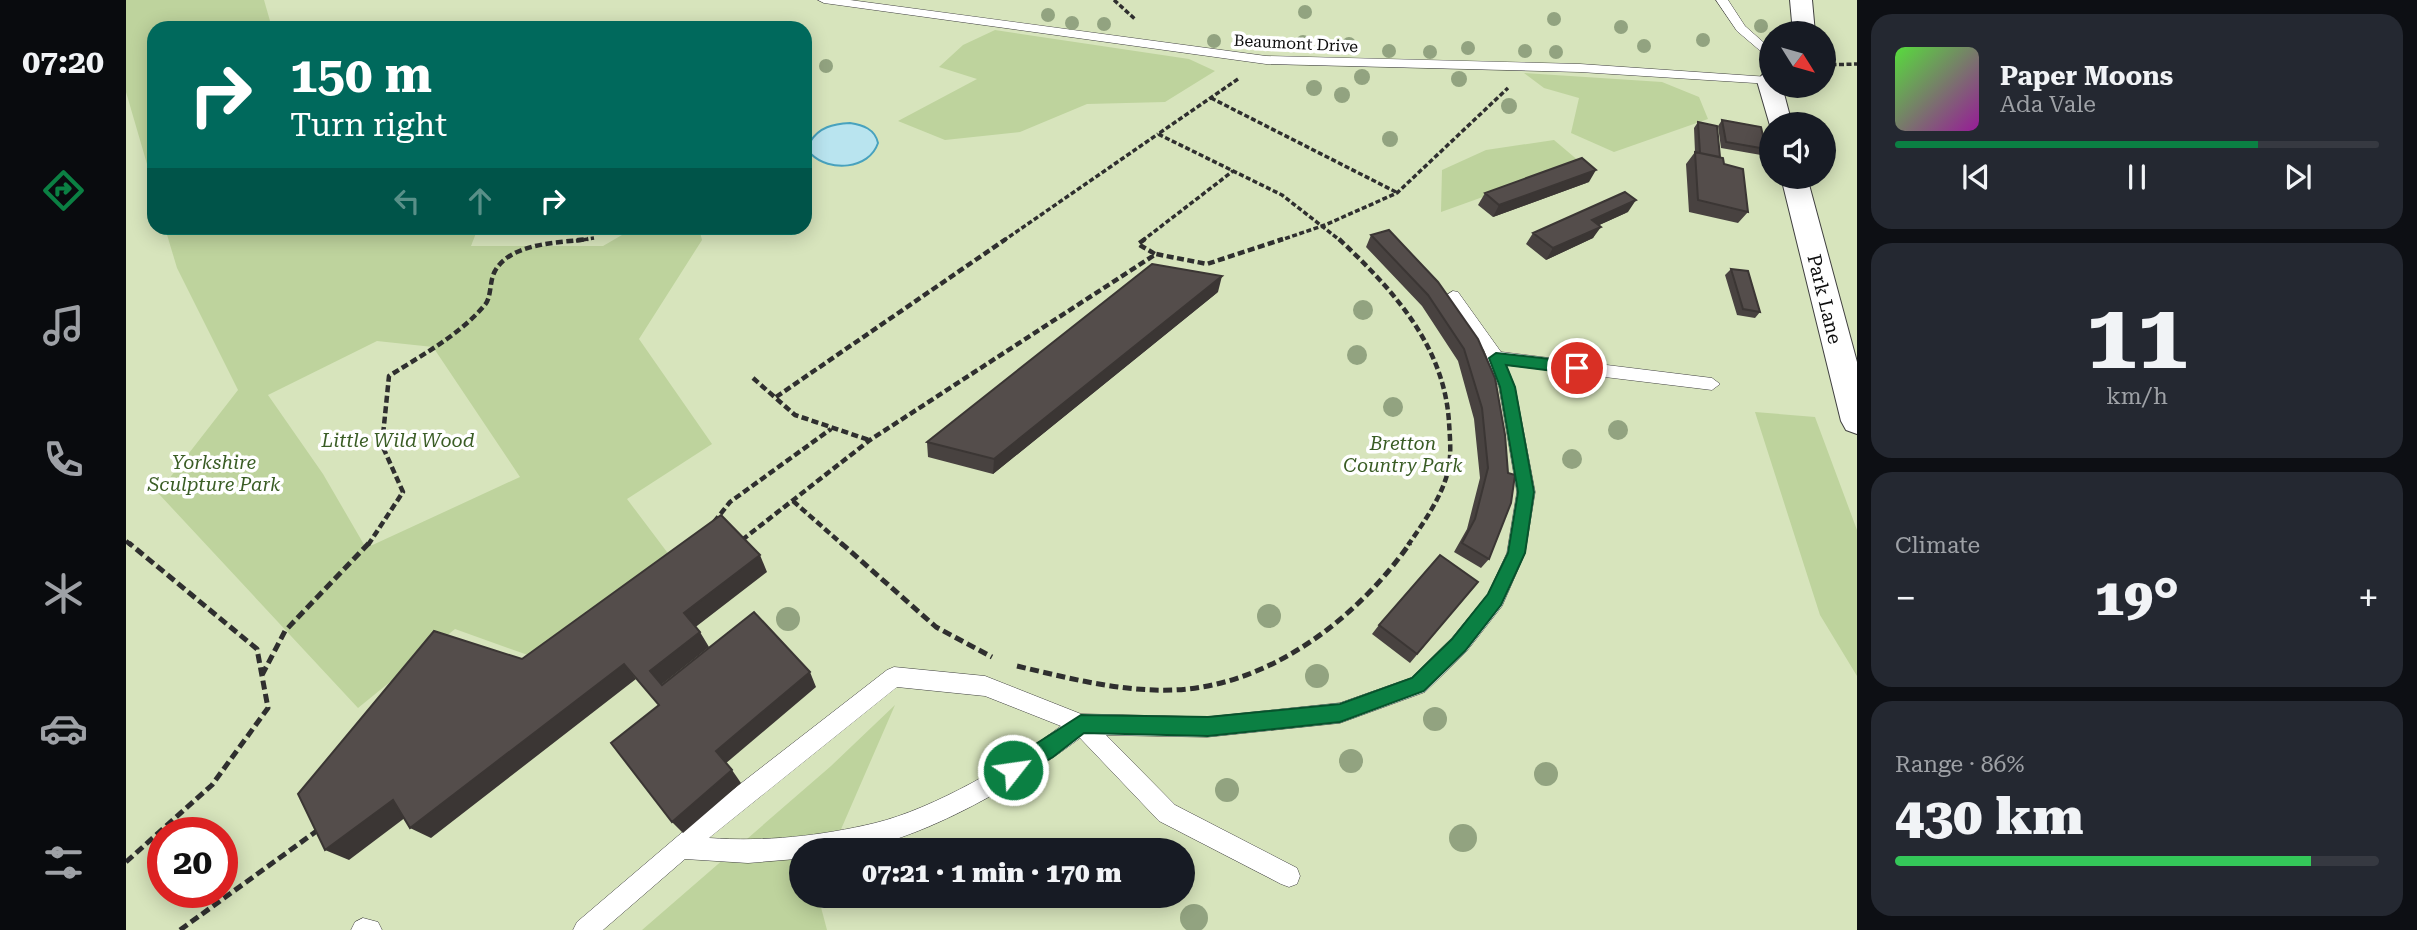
<!DOCTYPE html>
<html lang="en">
<head>
<meta charset="utf-8">
<style>
	body { margin:0; font-family:"Roboto Serif",serif; background:#242831; color:#f1f3f6; height:100vh; display:flex; flex-direction:column; font-size:26px; white-space:nowrap }
	* { box-sizing:border-box; margin:0 }
	p { font-size:23px; color:#9ea1a6 }
	.icon { flex:none; width:38px; height:38px; fill:none; stroke:currentColor; stroke-width:2; stroke-linecap:round; stroke-linejoin:round }
	.map { position:relative; flex:1; overflow:hidden }
	.side { display:flex; flex-direction:column; gap:14px; padding:14px; background:#0d0f14; width:560px }
	.side>* { flex:none }
	.hud { position:absolute; left:21px; top:21px; width:665px; height:214px; border-radius:21px; box-shadow:0 4px 18px #0003; background:#00695c; color:#fff; overflow:hidden }
	.needle { width:46px; rotate:127deg }
	.buttons { position:absolute; left:1633px; top:21px; display:grid; gap:14px }
	.buttons a { display:grid; place-items:center; width:77px; height:77px; border-radius:50%; background:#171b24; box-shadow:0 4px 18px #0003; font-size:35px }
	.speed { position:absolute; left:21px; top:817px; display:flex; gap:14px; font-size:35px; font-weight:700; text-align:center }
	.speed>* { display:grid; place-content:center; width:91px; height:91px; border-radius:50%; background:#171b24; box-shadow:0 4px 18px #0003; line-height:1 }
	.speed .limit { border:10px solid #d22; background:#fff; color:#111 }
	.pin { position:absolute; display:grid; place-items:center; width:60px; height:60px; color:#fff; margin:-30px; border:4px solid #fff; border-radius:50%; box-shadow:0 2px 7px #0007 }
	.me { position:absolute; width:77px; margin:-38px; rotate:60deg; stroke-linejoin:round; filter:drop-shadow(0 0 5px #0008) }
	.turn { display:flex; align-items:center; gap:24px; height:147px; padding:0 28px; font-size:32px }
	.turn .icon { width:91px; height:91px; stroke-width:2.5 }
	.turn b { display:block; font-size:49px; line-height:60px }
	.lanes { display:flex; align-items:center; height:66px; padding:0 28px; background:#0003; justify-content:center; gap:35px; direction:ltr }
	.lanes .off { opacity:.35 }
	.big { font-size:52px; font-weight:800; line-height:1.1 }
	.side .card { flex:1; display:flex; flex-direction:column; justify-content:center; gap:10px; min-width:0; padding:0 24px; border-radius:21px; background:#242831 }
	.side .dial { align-items:center; gap:0 }
	.dial b { font-size:91px; line-height:1 }
	.song { display:flex; align-items:center; gap:21px }
	.cover { width:84px; height:84px; border-radius:10px; background:linear-gradient(135deg,hsl(110 70% 55%),hsl(300 70% 35%)) }
	.played { height:7px; border-radius:4px; background:linear-gradient(90deg,#0b8043 75%,#363941 75%) }
	.keys { display:flex; justify-content:space-around; direction:ltr }
	.heat { display:flex; justify-content:space-between; align-items:center; font-size:38px; direction:ltr }
	.charge { height:10px; border-radius:5px; background:linear-gradient(90deg,#34c759 86%,#363941 0) }
	.trip { position:absolute; left:663px; top:838px; width:406px; height:70px; border-radius:35px; background:#171b24; box-shadow:0 4px 18px #0003; font-weight:800; line-height:70px; text-align:center }
	main { display:flex; flex:1; min-height:0 }
	.tabs { display:flex; flex-direction:column; width:126px; justify-content:space-around; align-items:center; background:#090b0e; color:#9ea1a6 }
	.tabs .icon { width:49px; height:49px }
	.tabs .current { color:#0b8043 }
	.tabs b { font-size:32px; color:#f1f3f6 }
	.map>svg:first-child { display:block }
	.green { fill:#d7e4bc; fill-rule:evenodd }
	.forest { fill:#bed39d; fill-rule:evenodd }
	.water { fill:#b9e4ef; stroke:#48a2be; stroke-width:2 }
	.lines { fill:none; stroke-linecap:round; stroke-linejoin:round }
	.lane-casing { stroke:#404040; stroke-width:1 }
	.street-casing { stroke:#404040; stroke-width:2 }
	.path-far2 { stroke:#2f2f2f; stroke-width:3.5; stroke-dasharray:5 2.5; stroke-linecap:butt }
	.path-far1 { stroke:#2f2f2f; stroke-width:4.5; stroke-dasharray:7 3.5; stroke-linecap:butt }
	.path { stroke:#2f2f2f; stroke-width:5; stroke-dasharray:9 4.5; stroke-linecap:butt }
	.lane { fill:#fff; fill-rule:evenodd }
	.street { fill:#fff; fill-rule:evenodd }
	.tree { fill:#92a380 }
	.wall { fill:#484240 }
	.shaded-wall { fill:#3b3634 }
	.building { fill:#544d4b; stroke:#3b3634; stroke-width:2 }
	.route { fill:#0b8043; stroke:#07532c; stroke-width:2 }
	.labels { text-anchor:middle; stroke-width:7; stroke-linejoin:round; paint-order:stroke }
	.far-street-label { font-size:16px; fill:#0d0d0d; stroke:#fff }
	.street-label { font-size:19px; fill:#0d0d0d; stroke:#fff }
	.park-label { font-size:19px; font-style:italic; fill:#3a5d25; stroke:#fff }
</style>
</head>
<body>
<main>
<nav class="tabs">
<b>07:20</b>
<svg class="icon current" aria-label="directions" viewBox="0 0 24 24"><path d="M12 3l9 9-9 9-9-9zM9 14v-3h6M13 9l2 2-2 2"/></svg>
<svg class="icon" aria-label="music" viewBox="0 0 24 24"><path d="M9 18V5l10-2v13"/><circle cx="6" cy="18" r="3"/><circle cx="16" cy="16" r="3"/></svg>
<svg class="icon" aria-label="phone" viewBox="0 0 24 24"><path d="M5 4h4l2 5-3 2q2 4 5 5l2-3 5 2v4C11 20 4 13 5 4z"/></svg>
<svg class="icon" aria-label="climate" viewBox="0 0 24 24"><path d="M12 3v18M4 7l16 10M4 17L20 7"/></svg>
<svg class="icon" aria-label="car" viewBox="0 0 24 24"><path d="M5 17H2v-5l4-1 3-4h7l3 4 3 1v5h-3M9 17h6M6 11h13"/><circle cx="7" cy="17" r="2"/><circle cx="17" cy="17" r="2"/></svg>
<svg class="icon" aria-label="filters" viewBox="0 0 24 24"><path d="M4 7h16M4 17h16"/><circle cx="9" cy="7" r="2"/><circle cx="15" cy="17" r="2"/></svg>
</nav>
<div class="map">
<svg width="1731" height="930" viewBox="0 0 1731 930">
	<rect width="100%" height="100%" fill="#fdf8ef"/>
	<!-- green -->
	<path class="green" d="M0,0H1731V930H0ZM28,28H679V228H28ZM1645,33H1698V86H1645ZM1645,124H1698V177H1645ZM37,833H96V892H37ZM676,850H1057V896H676Z"/>
	<!-- forest -->
	<path class="forest" d="M0,0H138L146,28H28V188L0,92Z
		M869,30L1063,59L1089,71L1039,102L961,104L894,132L819,140L772,121L851,79L813,67L837,45Z
		M1398,73L1536,82L1573,97L1582,119L1488,152L1445,133L1453,98L1418,88Z
		M1428,140L1454,162L1315,212L1316,170L1360,150Z
		M39,228H352L345,246H477L508,228H573L576,240L513,339L586,444L501,499L547,560L413,659L329,629L232,708L32,493L112,390L51,268ZM251,341L307,347L394,477L240,548L197,474L142,395Z
		M1629,412L1689,417L1731,530V676L1694,615Z
		M769,705L706,850H676V896H692L701,930H516L705,766Z"/>
	<!-- water -->
	<path class="water" d="M724,123C737,125 749,129 752,143C743,170 703,172 685,154L684,142C693,127 707,124 724,123Z"/>
	<g class="lines">
		<defs>
			<path id="lane" d="M692,0H724L1140,56L1454,64L1643,77L1645,84L1454,72L1140,64L698,3Z
				M1590,0H1602L1619,26L1645,49V60L1611,31Z
				M1327,291L1332,292L1375,352L1586,378L1594,384L1586,390L1380,365L1389,387L1409,492L1399,553L1376,606L1340,652L1299,692L1214,723L1081,737L980,735L1049,805L1171,868L1174,876L1171,884L1163,887L1155,884L1033,821L954,738C900,779 816,828 750,845C726,852 701,850 676,850V858L670,859L622,863L559,859L477,930H447L451,922L600,795L761,670L768,667L859,676L955,714L1081,717L1214,703L1285,678L1326,638L1362,594L1381,553L1391,492L1373,387L1358,350L1319,296ZM771,687L859,696L935,726C888,762 807,809 749,823C695,836 639,842 583,838Z
				M237,918L252,922L256,930H225L229,922Z"/>
			<path id="street" d="M1664,0H1686L1689,33H1667Z
				M1645,72V86H1656L1666,124H1645V129L1631,81L1637,74Z
				M1655,177H1681L1731,362V434L1720,430L1715,421Z"/>
		</defs>
		<!-- lane casing -->
		<use href="#lane" class="lane-casing"/>
		<!-- street casing -->
		<use href="#street" class="street-casing"/>
		<!-- path-far2 -->
		<path class="path-far2" d="M988,0L1010,20
			M1698,65L1731,64
			M1112,79L1032,134L1156,195L1215,241
			M1085,98L1270,192
			M450,241L468,238
			M877,241L1032,134
			M1016,241L1107,171
			M1152,241L1199,225L1271,193L1382,88"/>
		<!-- path-far1 -->
		<path class="path-far1" d="M1019,239L1012,244L1029,254
			M1213,239C1267,290 1318,345 1323,422C1324,439 1326,458 1321,475C1314,499 1297,524 1282,545
			M627,378L669,415L743,440
			M650,397L880,239
			M667,501L717,545
			M588,522L604,502L705,429
			M616,540L744,440L1030,254L1081,264L1157,239
			M0,541L5,545
			M242,545L277,492L256,445L263,376C296,355 332,336 358,306C366,298 363,281 369,271C385,242 434,243 462,239"/>
		<!-- path -->
		<path class="path" d="M715,543L810,627L866,657
			M891,666C942,678 995,692 1048,690C1143,686 1231,619 1284,543
			M136,675L159,631L243,543
			M0,862L86,785L142,708L131,649L3,543
			M54,930L192,830"/>
		<!-- lane -->
		<use href="#lane" class="lane"/>
		<!-- street -->
		<use href="#street" class="street"/>
	</g>
	<!-- trees -->
	<g class="tree">
		<circle cx="1179" cy="12" r="7"/>
		<circle cx="922" cy="15" r="7"/>
		<circle cx="1428" cy="19" r="7"/>
		<circle cx="946" cy="23" r="7"/>
		<circle cx="978" cy="24" r="7"/>
		<circle cx="1635" cy="26" r="7"/>
		<circle cx="1495" cy="27" r="7"/>
		<circle cx="1577" cy="40" r="7"/>
		<circle cx="1088" cy="41" r="7"/>
		<circle cx="1177" cy="42" r="7"/>
		<circle cx="1223" cy="44" r="7"/>
		<circle cx="1518" cy="46" r="7"/>
		<circle cx="1342" cy="48" r="7"/>
		<circle cx="1263" cy="51" r="7"/>
		<circle cx="1399" cy="51" r="7"/>
		<circle cx="1304" cy="52" r="7"/>
		<circle cx="1430" cy="52" r="7"/>
		<circle cx="700" cy="66" r="7"/>
		<circle cx="1236" cy="77" r="8"/>
		<circle cx="1333" cy="79" r="8"/>
		<circle cx="1188" cy="88" r="8"/>
		<circle cx="1216" cy="95" r="8"/>
		<circle cx="1383" cy="106" r="8"/>
		<circle cx="1264" cy="139" r="8"/>
		<circle cx="1237" cy="310" r="10"/>
		<circle cx="1231" cy="355" r="10"/>
		<circle cx="1267" cy="407" r="10"/>
		<circle cx="1492" cy="430" r="10"/>
		<circle cx="1446" cy="459" r="10"/>
		<circle cx="1143" cy="616" r="12"/>
		<circle cx="662" cy="619" r="12"/>
		<circle cx="1191" cy="676" r="12"/>
		<circle cx="1309" cy="719" r="12"/>
		<circle cx="1225" cy="761" r="12"/>
		<circle cx="1420" cy="774" r="12"/>
		<circle cx="1101" cy="790" r="12"/>
		<circle cx="1337" cy="838" r="14"/>
		<circle cx="1068" cy="918" r="14"/>
	</g>
	<!-- wall -->
	<path class="wall" d="M1596,120L1640,149L1635,155L1595,148L1592,126Z
		M1572,122L1598,164L1622,212L1612,223L1563,212L1560,164L1569,152L1568,128Z
		M1463,182L1367,217L1352,205L1359,193Z
		M1502,212L1473,225L1467,238L1420,260L1400,244L1407,233Z
		M1263,230L1369,378L1363,559L1355,568L1328,552L1341,529L1354,478L1348,419L1332,361L1296,306L1240,247L1245,235Z
		M1605,269L1634,312L1629,318L1611,315L1599,275Z
		M1092,292L867,474L802,457L801,442Z
		M1352,582L1284,663L1246,634L1253,625Z"/>
	<!-- shaded-wall -->
	<path class="shaded-wall" d="M1470,170L1463,182L1367,217L1373,205Z
		M1510,200L1502,212L1458,232L1466,220Z
		M1475,227L1467,238L1420,260L1427,248Z
		M1096,276L1092,292L867,474L868,459Z
		M634,555L641,572L567,629L558,613Z
		M574,632L583,647L535,685L524,671Z
		M498,664L510,679L305,838L284,828Z
		M684,672L690,687L599,764L590,751Z
		M606,770L615,783L557,833L546,822Z
		M267,800L288,811L223,860L199,850Z"/>
	<!-- building -->
	<path class="building" d="M1596,120L1635,127L1640,149L1600,142Z
		M1572,122L1591,126L1594,157L1574,153Z
		M1569,152L1597,158L1598,164L1617,169L1622,212L1572,200Z
		M1456,158L1470,170L1373,205L1359,193Z
		M1499,192L1510,200L1466,220L1475,227L1427,248L1407,233Z
		M1263,230L1312,282L1352,339L1369,378L1379,435L1382,473L1389,475L1385,503L1363,559L1336,543L1349,519L1362,468L1356,408L1338,349L1302,295L1245,235Z
		M1026,264L1096,276L868,459L801,442Z
		M1605,269L1622,271L1634,312L1617,309Z
		M595,515L634,555L558,613L574,632L524,671L536,685L628,612L684,672L590,751L606,770L546,822L485,743L533,705L498,664L284,828L267,800L199,850L172,794L308,631L396,659Z
		M1314,555L1352,582L1291,654L1253,625Z"/>
	<!-- route -->
	<path class="route" d="M1370,353L1451,362L1459,368L1451,374L1380,365L1389,387L1408,492L1399,553L1375,605L1339,651L1298,691L1214,722L1082,736L958,733L927,757L887,780L880,777L877,770L880,763L955,715L1082,717L1214,704L1286,678L1326,639L1362,594L1382,553L1392,492L1374,387L1363,358Z"/>
	<g class="labels">
		<!-- far-street labels -->
		<g class="far-street-label">
			<text transform="translate(1170 43) rotate(3)" y="6">Beaumont Drive</text>
		</g>
		<!-- street labels -->
		<g class="street-label">
			<text transform="translate(1699 299) rotate(76)" y="7">Park Lane</text>
		</g>
		<!-- park labels -->
		<g class="park-label">
			<text x="272" y="447">Little Wild Wood</text>
			<text x="1277" y="450">Bretton<tspan x="1277" dy="22">Country Park</tspan></text>
			<text x="88" y="469">Yorkshire<tspan x="88" dy="22">Sculpture Park</tspan></text>
		</g>
	</g>
</svg>
<div class="buttons">
<a><svg class="needle" viewBox="-14 -14 28 28"><path d="M0-13l5 13h-10z" fill="#e53935"/><path d="M0 13l5-13h-10z" fill="#9ea1a6"/></svg></a>
<a><svg class="icon" aria-label="sound" viewBox="0 0 24 24"><path d="M4 9h4l5-4v14l-5-4H4zM17 9q2 3 0 6"/></svg></a>
</div>
<div class="speed"><div class="limit">20</div></div>
<div class="pin" style="left:1451px;top:368px;background:#d93025"><svg class="icon" aria-label="arrive" viewBox="0 0 24 24"><path d="M6 21V4h12l-3 4 3 4H6"/></svg></div>
<svg class="me" style="left:887px;top:770px" viewBox="-20 -20 40 40"><circle r="17" fill="#0b8043" stroke="#fff" stroke-width="3"/><path d="M0-11L8 9 0 5-8 9z" fill="#fff"/></svg>
<div class="trip">07:21 · 1 min · 170 m</div>
<div class="hud">
<div class="turn"><svg class="icon" aria-label="right" viewBox="0 0 24 24"><path d="M7 20v-9h11M14 6l5 5-5 5"/></svg><div><b>150 m</b>Turn right</div></div>
<div class="lanes"><svg class="icon off" aria-label="left" viewBox="0 0 24 24"><path d="M17 20v-9H6M10 6l-5 5 5 5"/></svg><svg class="icon off" aria-label="ahead" viewBox="0 0 24 24"><path d="M12 20V5M6 11l6-6 6 6"/></svg><svg class="icon" aria-label="right" viewBox="0 0 24 24"><path d="M7 20v-9h11M14 6l5 5-5 5"/></svg></div>
</div>
</div>
<section class="side">
<div class="card">
<div class="song"><i class="cover"></i><div><b>Paper Moons</b><p>Ada Vale</p></div></div>
<div class="played"></div>
<div class="keys"><svg class="icon" aria-label="previous" viewBox="0 0 24 24"><path d="M18 5L8 12l10 7zM5 5v14"/></svg><svg class="icon" aria-label="pause" viewBox="0 0 24 24"><path d="M8 5v14M16 5v14"/></svg><svg class="icon" aria-label="next" viewBox="0 0 24 24"><path d="M6 5l10 7-10 7zM19 5v14"/></svg></div>
</div>
<div class="card dial"><b>11</b><p>km/h</p></div>
<div class="card"><p>Climate</p>
<div class="heat"><a>−</a><b class="big">19°</b><a>+</a></div>
</div>
<div class="card"><p>Range · 86%</p><b class="big">430 km</b><div class="charge"></div></div>
</section>
</main>
</body>
</html>
